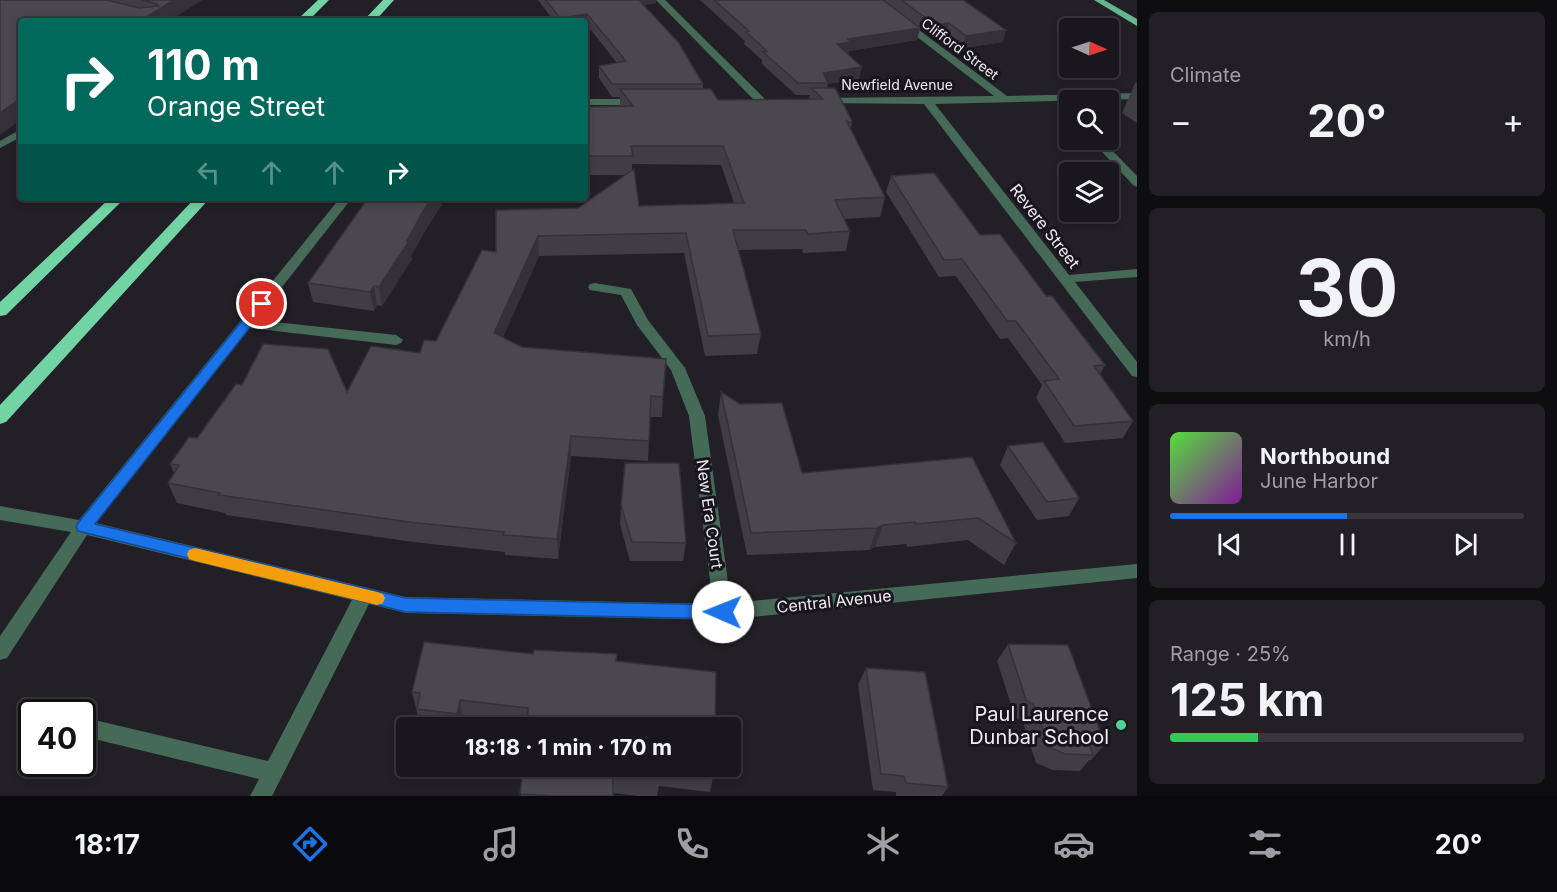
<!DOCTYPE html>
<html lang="en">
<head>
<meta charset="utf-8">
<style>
	body { margin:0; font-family:Inter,sans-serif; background:#232025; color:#f1f3f6; height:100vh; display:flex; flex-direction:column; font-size:22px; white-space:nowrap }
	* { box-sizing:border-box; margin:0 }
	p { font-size:20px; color:#9f9fa3 }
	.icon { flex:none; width:33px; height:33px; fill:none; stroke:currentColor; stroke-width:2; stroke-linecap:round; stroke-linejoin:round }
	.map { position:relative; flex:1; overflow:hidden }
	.panel { display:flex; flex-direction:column; gap:12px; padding:12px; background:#0e0d0f; width:420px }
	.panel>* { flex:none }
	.top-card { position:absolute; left:18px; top:18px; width:570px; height:183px; border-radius:6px; box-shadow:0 3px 9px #0003,0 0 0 2px #38363b; background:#00695c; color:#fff; overflow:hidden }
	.needle { width:39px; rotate:93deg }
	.buttons { position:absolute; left:1059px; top:18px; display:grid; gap:12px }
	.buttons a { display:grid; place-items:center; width:60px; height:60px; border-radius:6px; background:#1a171c; box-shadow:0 3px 9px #0003,0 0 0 2px #38363b; font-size:30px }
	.speed { position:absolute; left:18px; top:699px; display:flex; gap:12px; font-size:30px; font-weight:700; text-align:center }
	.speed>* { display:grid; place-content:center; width:78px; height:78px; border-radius:50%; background:#1a171c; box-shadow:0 3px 9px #0003,0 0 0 2px #38363b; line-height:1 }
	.speed .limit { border:3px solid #111; border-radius:9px; background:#fff; color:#111 }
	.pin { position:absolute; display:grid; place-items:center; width:51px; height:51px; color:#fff; margin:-26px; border:3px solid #fff; border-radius:50%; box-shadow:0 2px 6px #0007 }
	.me { position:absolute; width:66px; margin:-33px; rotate:271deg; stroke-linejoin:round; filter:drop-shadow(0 0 4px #0008) }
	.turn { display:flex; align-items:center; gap:21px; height:126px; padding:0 30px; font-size:27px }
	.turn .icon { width:78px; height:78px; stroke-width:2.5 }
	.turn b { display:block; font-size:42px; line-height:51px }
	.lanes { display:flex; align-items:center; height:57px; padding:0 30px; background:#0003; justify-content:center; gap:30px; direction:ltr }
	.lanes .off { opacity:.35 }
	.big { font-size:45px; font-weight:700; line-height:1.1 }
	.panel .card { flex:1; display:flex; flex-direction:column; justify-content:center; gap:9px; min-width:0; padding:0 21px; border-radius:9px; background:#232025 }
	.panel .dial { align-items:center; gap:0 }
	.dial b { font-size:78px; line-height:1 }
	.song { display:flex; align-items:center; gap:18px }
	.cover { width:72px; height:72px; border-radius:9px; background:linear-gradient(135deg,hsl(110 70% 55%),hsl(290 70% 35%)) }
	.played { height:6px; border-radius:3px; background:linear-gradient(90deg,#1a73e8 50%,#38363b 50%) }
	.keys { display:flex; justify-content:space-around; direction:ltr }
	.heat { display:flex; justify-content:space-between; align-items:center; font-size:33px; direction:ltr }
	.charge { height:9px; border-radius:4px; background:linear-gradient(90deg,#34c759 25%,#38363b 0) }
	.trip { position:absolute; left:396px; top:717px; width:345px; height:60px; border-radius:6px; background:#1a171c; box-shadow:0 3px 9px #0003,0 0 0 2px #38363b; font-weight:700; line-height:60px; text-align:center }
	.tab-bar { display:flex; height:96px; justify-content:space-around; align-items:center; background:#0a090b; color:#9f9fa3 }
	.tab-bar .icon { width:42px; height:42px }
	.tab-bar .current { color:#1a73e8 }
	.tab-bar b { font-size:27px; color:#f1f3f6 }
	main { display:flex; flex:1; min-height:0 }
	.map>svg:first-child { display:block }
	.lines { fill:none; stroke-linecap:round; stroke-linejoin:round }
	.minor { fill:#466a58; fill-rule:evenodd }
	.major { fill:#66b58e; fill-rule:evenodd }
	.highway { fill:#72d3a4; fill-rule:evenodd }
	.wall { fill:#403d44; fill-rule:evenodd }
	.shaded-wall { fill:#343237 }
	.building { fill:#4a474f; stroke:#343237; stroke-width:1.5 }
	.route { fill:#1a73e8; stroke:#114b97; stroke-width:1.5 }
	.slow { fill:#f59e0b }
	.poi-dot { fill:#4ed399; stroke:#18161c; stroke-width:2 }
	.labels { text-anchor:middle; stroke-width:6; stroke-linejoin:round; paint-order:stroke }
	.far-street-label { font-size:14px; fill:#eeecf1; stroke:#18161c }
	.street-label { font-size:16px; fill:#eeecf1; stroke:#18161c }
	.near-poi-label { font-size:20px; fill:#eeecf1; stroke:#18161c; text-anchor:end }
</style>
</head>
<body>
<main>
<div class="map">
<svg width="1137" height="796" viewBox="0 0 1137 796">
	<rect width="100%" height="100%" fill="#221f26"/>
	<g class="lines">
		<!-- minor -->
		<path class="minor" d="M656,0H665L764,98V102H756Z
			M869,0H879L1007,96L1137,93V99L935,104L1069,275L1137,269V277L1075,282L1137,362V377L1132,376L924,104L818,103V99L822,98L994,96Z
			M585,99H639L644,102L639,105H585Z
			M21,129V137L0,148V141Z
			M1091,140H1102L1137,176V187L1133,185Z
			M340,198H352L256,320L396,335L403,340L401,343L396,345L250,328L96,523L406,597L713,604L689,416L671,370L637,325L621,295L590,290L588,287L590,284L595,283L631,289L648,320L685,368L705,416L731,603L1137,564V578L723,620L406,613L369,604L272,796H250L259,779L82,736V717L268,761L352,600L87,535L7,658L0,660V636L71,532L0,520V506L79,520Z
			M29,704L39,707L41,712H32V723L22,720L19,713L22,706Z"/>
		<!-- major -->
		<path class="major" d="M1094,0H1104L1137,19V26Z"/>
		<!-- highway -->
		<path class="highway" d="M318,0H329L308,21H296Z
			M383,0H394L375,21H363Z
			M110,198H125L6,315L0,316V302Z
			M195,198H210L6,422L0,424V405Z"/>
	</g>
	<!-- wall -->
	<path class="wall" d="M0,0H202L169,21H21V119L0,135Z
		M538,0H656V3L644,5L703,84V89L718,100L809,99L810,95H796L762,64V60L744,44L745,41L700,0H965V1L1003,42L963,48L946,35L933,37L920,28L917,40L849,51L848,54L859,79L828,84L827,88L852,121L851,129L885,197L880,217L844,219L850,231L846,251L803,253L802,249L739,250L761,334L757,354L705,356L684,253L539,256L503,337L522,347L663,397L662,417H650L648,461L571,456L558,559L505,555V552L413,542L226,515L225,513L177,503L168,483L174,473L170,464L197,438L242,385L347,392L420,353L436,341L496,252L578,208L626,175H585V107L620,106V97H612L599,78V66L617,63L587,25L585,21H554ZM632,164L721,165L734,203L639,206L632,171Z
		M1135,83H1137V123L1122,113Z
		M891,176L980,235L1046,296L1105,365L1100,374L1133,421L1123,438L1065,443L1036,398L1042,385L1008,338L1000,339L956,276L939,277L886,192Z
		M368,198H441L442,204L425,231L411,256L412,259L382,306L377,305L374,311L313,302L308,283Z
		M721,392L802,473L972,457L1016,543L1004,565L968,540L907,547L906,544L875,547L869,550L747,555L718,415Z
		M1008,446L1079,498L1069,516L1037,520L1000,465Z
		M621,505L686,543L683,561H630L620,524Z
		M1008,644L1105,744L1091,760H1089L1080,771L1053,770L1036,763L1023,722L1015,717L997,661Z
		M533,654L616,661L715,728H523L463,720L462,728H421L412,692Z
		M866,668L948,787L942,796H896V792L873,790L858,685Z
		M523,766H714V772L710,792L659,786L657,796H638L613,793V796H521Z"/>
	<!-- shaded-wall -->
	<path class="shaded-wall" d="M174,0H202L169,21H140Z
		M634,0H656V3L634,7Z
		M587,14V25L585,26V21H560V18Z
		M949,23L946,35L933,37L936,25Z
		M920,28L917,40L849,51L848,54L837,44L848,39Z
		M1006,30L1003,42L963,48L966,36Z
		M862,67L859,79L828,84L823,73Z
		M21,98V119L0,135V113Z
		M432,198H441L442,204L425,231L411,256L412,259L382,306L379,287Z
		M538,236L539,256L496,353L494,333Z
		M374,286L377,305L374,311L370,292Z
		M571,436V456L558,559L557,539Z
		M883,525L875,547L869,550L877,528Z
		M460,700L463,720L462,728H459L457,714Z"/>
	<!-- building -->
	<path class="building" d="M0,0H107L139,8L159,6L157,4L142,0H174L140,21H21V98L0,113Z
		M546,0H639L679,43L703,84H612L599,66L626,61L587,14L560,18Z
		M714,0H883L920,28L848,39L851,42L837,44L862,67L823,73L828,83H798L763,52L767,51L746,32L749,31Z
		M901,0H963L1006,30L966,36L949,23L936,25Z
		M811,88H835L852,121L850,123L846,120L885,197L835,200L850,231L808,234L806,230H733L761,334L708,336L686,233L538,236L494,333L522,347L666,359L663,397L651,396L649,441L571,436L557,539L503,535L504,532L409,522L219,495L220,493L168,483L179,465L170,464L189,437L197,438L236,384L242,385L263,344L328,349L347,392L371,346L420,353L424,340L436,341L482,250L496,252V210L578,208L634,169L639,206L744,203L723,146H631L633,156H585V107L633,106L620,89H711L718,100L823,99Z
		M934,173L980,235L1000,234L1046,296H1052L1105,365L1094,366L1133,421L1074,426L1044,381L1059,379L1016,321H1007L962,259L944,260L891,176Z
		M368,198H432L422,213L407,241H409L379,287L374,286L370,292L308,283Z
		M721,392L740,404L782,403L802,473L972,457L1016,543L978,518L916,524L915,522L883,525L877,528L751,533Z
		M1043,442L1079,498L1047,502L1008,446Z
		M625,463H679L686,543L632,542L621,505Z
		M424,642L533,654L534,650L617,654L616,661L716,672L715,728H527L528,708L460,700L457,714L417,709L420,693L412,692Z
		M1008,644L1068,645L1105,744H1089L1093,755L1065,754L1049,747L1034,705L1026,700Z
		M866,668L925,672L948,787L906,783L904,776L881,774Z
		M523,766H661L660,779L613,774V796H554L520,794Z
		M664,766H714V772Z"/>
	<!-- route -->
	<path class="route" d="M262,300L266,301L268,304L266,307L95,524L406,598L723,605L729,607L732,612L729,617L723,619L406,612L78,531L76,527L78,523L258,301Z"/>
	<!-- slow -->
	<path class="slow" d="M195,548L377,592L383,594L385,598L383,603L377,605L195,561L189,559L187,554L189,550Z"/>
	<!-- markers -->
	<circle class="poi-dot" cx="1121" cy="725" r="6"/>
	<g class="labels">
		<!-- far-street labels -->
		<g class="far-street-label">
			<text transform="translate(960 49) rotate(37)" y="5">Clifford Street</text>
			<text x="897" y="90">Newfield Avenue</text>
		</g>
		<!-- street labels -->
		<g class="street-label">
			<text transform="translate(1045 226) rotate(52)" y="6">Revere Street</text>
			<text transform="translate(710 514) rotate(82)" y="6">New Era Court</text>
			<text transform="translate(834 601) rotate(-6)" y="6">Central Avenue</text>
		</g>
		<!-- near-poi labels -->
		<g class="near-poi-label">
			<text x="1109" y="721">Paul Laurence<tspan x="1109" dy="23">Dunbar School</tspan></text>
		</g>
	</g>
</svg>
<div class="buttons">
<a><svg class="needle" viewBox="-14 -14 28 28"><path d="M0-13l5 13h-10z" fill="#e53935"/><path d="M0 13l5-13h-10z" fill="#9f9fa3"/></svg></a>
<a><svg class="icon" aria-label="search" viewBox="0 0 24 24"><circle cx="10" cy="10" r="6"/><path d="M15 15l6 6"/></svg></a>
<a><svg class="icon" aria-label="layers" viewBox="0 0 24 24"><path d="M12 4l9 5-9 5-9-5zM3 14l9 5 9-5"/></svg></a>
</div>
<div class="speed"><div class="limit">40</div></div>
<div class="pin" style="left:262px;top:304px;background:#d93025"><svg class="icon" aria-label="arrive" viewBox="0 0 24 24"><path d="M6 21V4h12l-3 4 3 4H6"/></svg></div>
<svg class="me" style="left:723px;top:612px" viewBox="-20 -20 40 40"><circle r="19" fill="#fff"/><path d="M0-13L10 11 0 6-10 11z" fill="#1a73e8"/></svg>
<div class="trip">18:18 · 1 min · 170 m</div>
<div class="top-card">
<div class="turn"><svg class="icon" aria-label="right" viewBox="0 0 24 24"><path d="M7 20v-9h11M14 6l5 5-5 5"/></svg><div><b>110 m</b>Orange Street</div></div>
<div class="lanes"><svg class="icon off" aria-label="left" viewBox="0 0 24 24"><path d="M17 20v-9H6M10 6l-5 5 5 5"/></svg><svg class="icon off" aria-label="ahead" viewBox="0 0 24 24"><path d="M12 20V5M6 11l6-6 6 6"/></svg><svg class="icon off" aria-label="ahead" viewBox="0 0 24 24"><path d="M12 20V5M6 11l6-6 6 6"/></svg><svg class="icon" aria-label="right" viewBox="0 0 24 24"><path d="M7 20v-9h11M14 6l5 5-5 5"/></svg></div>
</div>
</div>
<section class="panel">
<div class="card"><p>Climate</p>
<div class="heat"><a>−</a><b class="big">20°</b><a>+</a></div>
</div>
<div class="card dial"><b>30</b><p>km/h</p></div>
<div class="card">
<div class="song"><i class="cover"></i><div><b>Northbound</b><p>June Harbor</p></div></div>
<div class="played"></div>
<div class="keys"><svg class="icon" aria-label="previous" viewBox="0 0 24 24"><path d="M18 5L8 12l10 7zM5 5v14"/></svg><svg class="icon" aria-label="pause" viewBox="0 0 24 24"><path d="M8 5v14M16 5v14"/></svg><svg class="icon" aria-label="next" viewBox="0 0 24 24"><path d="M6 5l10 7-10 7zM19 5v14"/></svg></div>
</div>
<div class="card"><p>Range · 25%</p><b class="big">125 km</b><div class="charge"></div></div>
</section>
</main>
<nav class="tab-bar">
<b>18:17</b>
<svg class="icon current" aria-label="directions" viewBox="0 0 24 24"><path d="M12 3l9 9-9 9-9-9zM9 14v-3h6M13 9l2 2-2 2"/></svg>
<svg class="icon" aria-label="music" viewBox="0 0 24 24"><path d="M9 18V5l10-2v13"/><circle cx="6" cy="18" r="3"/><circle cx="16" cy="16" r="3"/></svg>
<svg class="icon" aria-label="phone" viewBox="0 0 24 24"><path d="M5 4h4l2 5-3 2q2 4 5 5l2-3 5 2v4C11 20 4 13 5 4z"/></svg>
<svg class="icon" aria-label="climate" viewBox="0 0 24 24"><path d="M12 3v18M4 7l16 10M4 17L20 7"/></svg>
<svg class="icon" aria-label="car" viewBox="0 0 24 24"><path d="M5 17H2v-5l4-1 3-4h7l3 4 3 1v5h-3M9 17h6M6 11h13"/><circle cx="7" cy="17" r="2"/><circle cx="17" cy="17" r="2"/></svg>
<svg class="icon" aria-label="filters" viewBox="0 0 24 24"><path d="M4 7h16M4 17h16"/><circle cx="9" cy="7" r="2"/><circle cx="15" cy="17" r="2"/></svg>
<b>20°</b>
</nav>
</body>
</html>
